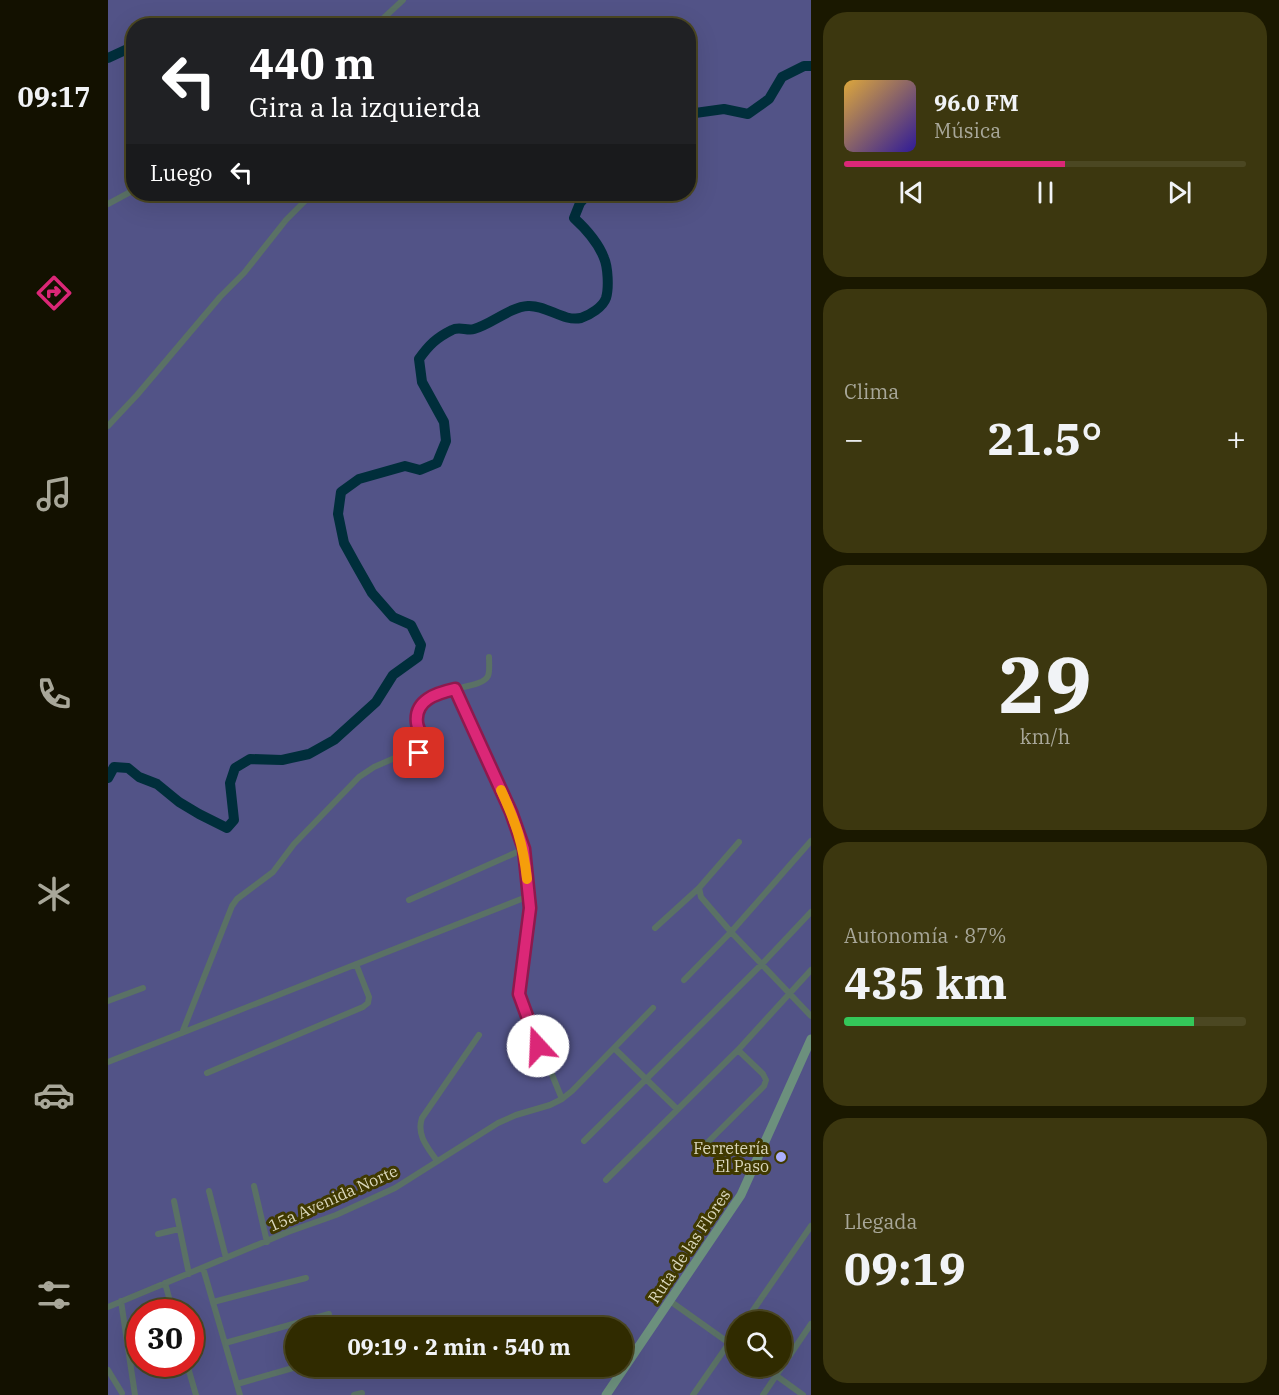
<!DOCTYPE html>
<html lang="es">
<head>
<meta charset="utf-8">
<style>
	body { margin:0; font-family:"IBM Plex Serif",serif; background:#3c370f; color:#f1f3f6; height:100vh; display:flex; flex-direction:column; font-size:22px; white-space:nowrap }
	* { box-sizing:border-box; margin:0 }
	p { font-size:20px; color:#a8a799 }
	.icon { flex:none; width:33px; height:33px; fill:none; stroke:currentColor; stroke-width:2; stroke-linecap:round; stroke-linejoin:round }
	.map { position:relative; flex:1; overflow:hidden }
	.side { display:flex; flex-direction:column; gap:12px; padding:12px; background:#1a1800; width:468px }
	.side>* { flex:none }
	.banner { position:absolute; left:18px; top:18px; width:570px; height:183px; border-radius:24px; box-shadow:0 6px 24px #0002,0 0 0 2px #4b4722; background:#202124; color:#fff; overflow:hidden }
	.buttons { position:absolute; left:618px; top:1311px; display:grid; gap:12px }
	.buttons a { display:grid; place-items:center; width:66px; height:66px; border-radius:50%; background:#302b00; box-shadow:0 6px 24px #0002,0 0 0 2px #4b4722; font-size:30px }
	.speed { position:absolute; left:18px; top:1299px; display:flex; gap:12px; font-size:30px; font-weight:700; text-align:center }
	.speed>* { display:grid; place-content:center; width:78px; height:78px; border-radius:50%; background:#302b00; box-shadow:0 6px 24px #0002,0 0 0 2px #4b4722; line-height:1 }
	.speed .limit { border:9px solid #d22; background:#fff; color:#111 }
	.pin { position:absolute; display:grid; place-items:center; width:51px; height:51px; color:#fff; margin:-26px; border-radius:12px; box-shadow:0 3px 9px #0006 }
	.me { position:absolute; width:66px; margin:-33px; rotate:340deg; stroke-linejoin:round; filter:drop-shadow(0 0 4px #0008) }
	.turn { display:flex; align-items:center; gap:21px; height:126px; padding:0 24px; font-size:27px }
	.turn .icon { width:78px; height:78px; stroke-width:2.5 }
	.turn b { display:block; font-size:42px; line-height:51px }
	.then { display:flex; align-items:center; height:57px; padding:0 24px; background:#0003; gap:12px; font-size:22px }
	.big { font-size:45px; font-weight:700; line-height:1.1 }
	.side .tile { flex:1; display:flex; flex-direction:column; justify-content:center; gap:9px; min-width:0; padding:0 21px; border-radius:24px; background:#3c370f }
	.side .dial { align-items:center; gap:0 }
	.dial b { font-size:78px; line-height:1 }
	.song { display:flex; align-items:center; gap:18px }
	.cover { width:72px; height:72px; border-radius:9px; background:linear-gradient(135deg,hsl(40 70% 55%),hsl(250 70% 35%)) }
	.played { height:6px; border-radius:3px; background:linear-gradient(90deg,#db2777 55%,#4b4722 55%) }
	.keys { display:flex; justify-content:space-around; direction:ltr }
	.heat { display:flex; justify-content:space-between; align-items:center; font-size:33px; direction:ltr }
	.charge { height:9px; border-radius:4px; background:linear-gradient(90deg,#34c759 87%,#4b4722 0) }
	.trip { position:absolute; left:177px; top:1317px; width:348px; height:60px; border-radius:30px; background:#302b00; box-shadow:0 6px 24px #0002,0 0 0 2px #4b4722; font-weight:700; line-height:60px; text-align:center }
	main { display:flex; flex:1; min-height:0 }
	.dock { display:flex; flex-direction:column; width:108px; justify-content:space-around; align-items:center; background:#131100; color:#a8a799 }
	.dock .icon { width:42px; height:42px }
	.dock .active { color:#db2777 }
	.dock b { font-size:27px; color:#f1f3f6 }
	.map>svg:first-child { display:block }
	.green { fill:#525387; fill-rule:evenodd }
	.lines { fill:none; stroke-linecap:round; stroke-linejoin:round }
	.river { stroke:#002e3b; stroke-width:10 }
	.street { stroke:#5a7165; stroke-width:6 }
	.secondary { stroke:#6c907d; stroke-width:9 }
	.route-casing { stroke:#8e194d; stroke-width:15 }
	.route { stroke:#db2777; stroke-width:10 }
	.slow { stroke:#f59e0b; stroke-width:10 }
	.poi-dot { fill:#acaffb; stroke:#403900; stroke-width:2 }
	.labels { text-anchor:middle; stroke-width:6; stroke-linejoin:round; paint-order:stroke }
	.poi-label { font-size:16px; fill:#dad7bc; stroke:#403900; text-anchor:end }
	.street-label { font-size:16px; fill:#dad7bc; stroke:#403900 }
</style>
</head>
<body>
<main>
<nav class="dock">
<b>09:17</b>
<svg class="icon active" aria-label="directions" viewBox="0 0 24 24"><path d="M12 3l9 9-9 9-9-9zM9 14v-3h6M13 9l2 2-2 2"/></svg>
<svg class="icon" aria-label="music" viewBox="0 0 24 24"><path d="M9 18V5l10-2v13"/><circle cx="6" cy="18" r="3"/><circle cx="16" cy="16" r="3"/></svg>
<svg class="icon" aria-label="phone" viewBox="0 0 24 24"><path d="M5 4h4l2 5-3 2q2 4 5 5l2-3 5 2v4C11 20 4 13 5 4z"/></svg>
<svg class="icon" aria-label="climate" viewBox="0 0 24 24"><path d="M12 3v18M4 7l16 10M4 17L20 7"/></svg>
<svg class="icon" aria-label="car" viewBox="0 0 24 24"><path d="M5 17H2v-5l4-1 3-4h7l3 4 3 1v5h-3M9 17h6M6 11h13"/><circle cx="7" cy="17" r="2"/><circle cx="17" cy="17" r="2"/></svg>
<svg class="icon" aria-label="filters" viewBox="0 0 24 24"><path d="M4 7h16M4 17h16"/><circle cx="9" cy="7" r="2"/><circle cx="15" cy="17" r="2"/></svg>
</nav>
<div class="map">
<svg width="703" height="1395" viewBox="0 0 703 1395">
	<rect width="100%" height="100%" fill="#403900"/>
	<!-- green -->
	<path class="green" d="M0,0H703V1395H0ZM26,26H580V194H26ZM32,1312H82V1364H32ZM628,1322H674V1366H628ZM188,1328H514V1366H188Z"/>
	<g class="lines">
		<!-- river -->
		<path class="river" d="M0,58L26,46
			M580,114L616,109L640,114L661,99L674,77L696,66H703
			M0,778L6,767L20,768L31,777L49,784L71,802L91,814L119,828L126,820L122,783L127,768L142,759L174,760L201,754L226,740L268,702L285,675L310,657L313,645L303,625L285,617L264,593L247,563L236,543L230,514L233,492L251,479L297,466L312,470L329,463L338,441L336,422L314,382L311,359C321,345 328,338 344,330C351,326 359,331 366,329C384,324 402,307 420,306C439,305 455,322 473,318C482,315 495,307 498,298C501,288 500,267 496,258C490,242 478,229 466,218L472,203L480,194"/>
		<!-- street -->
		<path class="street" d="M267,26L295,0
			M0,204L26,190
			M0,426L29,395L112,297L136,273L178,220L204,194
			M347,689L403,812L416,849L422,907L411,994L454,1099
			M631,842L591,888L593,897L623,932L703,1016
			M301,900L416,849
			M547,928L591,888
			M576,980L623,932L703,841
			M0,1001L35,988
			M74,1033L124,906L129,899L165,872L186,844L251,777L266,767L289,757L311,753L315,750C321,734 300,724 313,706C328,685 373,690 380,676C382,671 381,662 381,657
			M506,1048L569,1109
			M0,1062L421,896
			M99,1073L255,1007L260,1003L261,997L248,964
			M476,1141L654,964L703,912
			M592,1150L656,1086L658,1080L655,1074L630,1050
			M329,1161C320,1148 308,1135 314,1118L371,1035
			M498,1180L630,1050L703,970
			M146,1186L159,1242
			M101,1191L118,1258
			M66,1201L81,1274
			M50,1234L71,1229
			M95,1268L132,1395
			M57,1283L65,1312
			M13,1301L27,1395
			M562,1301L628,1348
			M105,1302L198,1278
			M0,1307L180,1232L228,1215L287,1188L390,1123L408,1115L442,1105L454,1099L464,1091L545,1008
			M637,1322L703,1226
			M117,1343L221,1314
			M79,1364L88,1395
			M655,1366L695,1395
			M0,1370L14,1393
			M129,1384L192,1366
			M246,1395L254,1393
			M585,1395L628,1333
			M655,1395L703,1324"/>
		<!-- secondary -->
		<path class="secondary" d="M498,1395L633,1195L703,1039"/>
	</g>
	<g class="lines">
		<defs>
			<path id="route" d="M311,753L317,746C316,737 310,731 309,723C306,700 329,693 347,689L403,812L416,849L422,908L411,994L430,1046"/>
		</defs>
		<!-- route casing -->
		<use href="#route" class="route-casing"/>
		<!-- route -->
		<use href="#route" class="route"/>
		<!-- slow -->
		<path class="slow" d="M393,790C408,823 415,843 419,879"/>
	</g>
	<!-- markers -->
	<circle class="poi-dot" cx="673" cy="1157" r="6"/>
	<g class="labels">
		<!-- poi labels -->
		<g class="poi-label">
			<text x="661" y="1154">Ferretería<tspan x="661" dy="18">El Paso</tspan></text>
		</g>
		<!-- street labels -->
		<g class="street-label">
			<text transform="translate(225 1198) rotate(-24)" y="6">15a Avenida Norte</text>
			<text transform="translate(581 1246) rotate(-56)" y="6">Ruta de las Flores</text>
		</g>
	</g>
</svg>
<div class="buttons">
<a><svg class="icon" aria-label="search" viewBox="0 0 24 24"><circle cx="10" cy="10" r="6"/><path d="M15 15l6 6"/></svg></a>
</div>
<div class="speed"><div class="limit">30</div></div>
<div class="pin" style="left:311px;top:753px;background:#d93025"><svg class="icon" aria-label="arrive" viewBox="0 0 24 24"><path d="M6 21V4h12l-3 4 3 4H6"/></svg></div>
<svg class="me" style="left:430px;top:1046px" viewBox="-20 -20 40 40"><circle r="19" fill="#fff"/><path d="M0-13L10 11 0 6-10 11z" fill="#db2777"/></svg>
<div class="trip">09:19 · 2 min · 540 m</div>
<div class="banner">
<div class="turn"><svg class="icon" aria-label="left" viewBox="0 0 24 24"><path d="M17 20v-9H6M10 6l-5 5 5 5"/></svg><div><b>440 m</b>Gira a la izquierda</div></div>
<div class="then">Luego<svg class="icon" aria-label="left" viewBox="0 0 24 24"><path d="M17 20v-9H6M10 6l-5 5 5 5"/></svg></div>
</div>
</div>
<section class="side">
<div class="tile">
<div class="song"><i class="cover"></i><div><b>96.0 FM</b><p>Música</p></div></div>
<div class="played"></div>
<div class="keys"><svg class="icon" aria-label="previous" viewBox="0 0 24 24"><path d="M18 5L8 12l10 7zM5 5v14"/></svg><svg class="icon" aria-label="pause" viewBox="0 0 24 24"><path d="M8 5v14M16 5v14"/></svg><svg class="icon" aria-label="next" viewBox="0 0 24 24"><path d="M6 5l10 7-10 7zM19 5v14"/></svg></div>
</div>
<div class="tile"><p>Clima</p>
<div class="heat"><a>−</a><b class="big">21.5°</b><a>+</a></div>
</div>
<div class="tile dial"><b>29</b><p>km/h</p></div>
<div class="tile"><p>Autonomía · 87%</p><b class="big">435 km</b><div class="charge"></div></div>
<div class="tile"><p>Llegada</p><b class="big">09:19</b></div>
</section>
</main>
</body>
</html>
